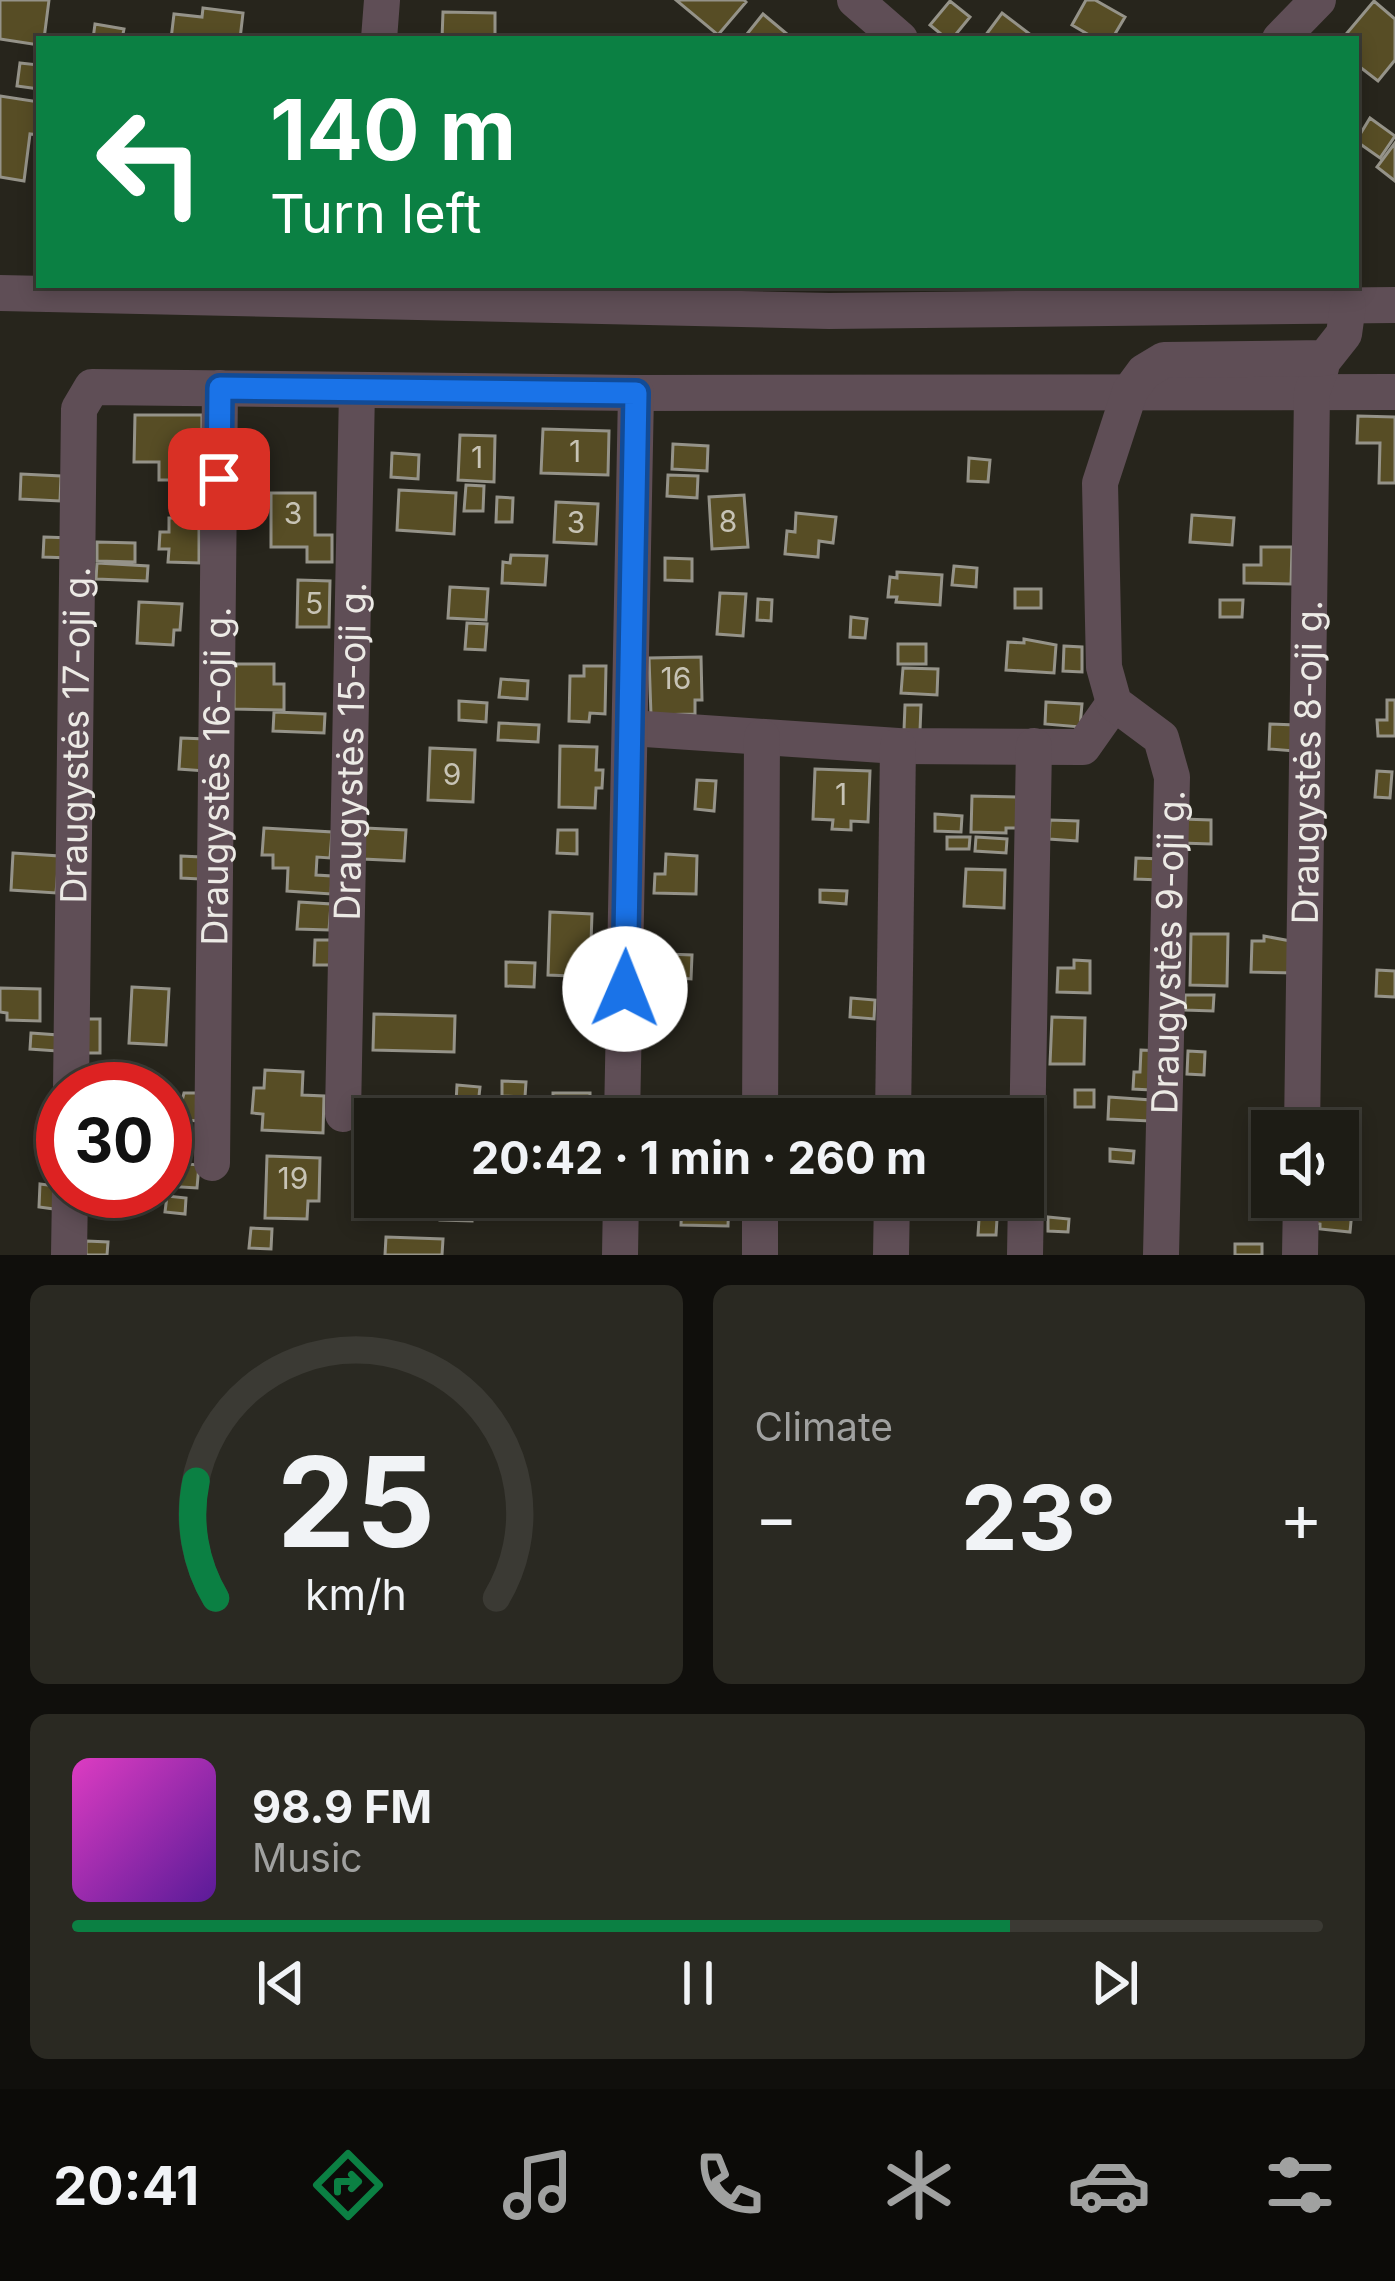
<!DOCTYPE html>
<html lang="en">
<head>
<meta charset="utf-8">
<style>
	body { margin:0; font-family:Inter,sans-serif; background:#2a2922; color:#f1f3f6; height:100vh; display:flex; flex-direction:column; font-size:45px; white-space:nowrap }
	* { box-sizing:border-box; margin:0 }
	p { font-size:39px; color:#a0a1a0 }
	.icon { flex:none; width:66px; height:66px; fill:none; stroke:currentColor; stroke-width:2; stroke-linecap:round; stroke-linejoin:round }
	.map { position:relative; height:1255px; overflow:hidden }
	.drawer { display:flex; flex-direction:column; gap:30px; padding:30px; background:#100f0c; flex:1 }
	.drawer>* { flex:none }
	.guide { position:absolute; left:36px; top:36px; width:1323px; height:252px; border-radius:0px; box-shadow:0 6px 18px #0003,0 0 0 3px #3b3a34; background:#0b8043; color:#fff; overflow:hidden }
	.tools { position:absolute; left:1251px; top:1110px; display:grid; gap:24px }
	.tools a { display:grid; place-items:center; width:108px; height:108px; border-radius:0px; background:#1d1c15; box-shadow:0 6px 18px #0003,0 0 0 3px #3b3a34; font-size:60px }
	.speed { position:absolute; left:36px; top:1062px; display:flex; gap:24px; font-size:60px; font-weight:700; text-align:center }
	.speed>* { display:grid; place-content:center; width:156px; height:156px; border-radius:50%; background:#1d1c15; box-shadow:0 6px 18px #0003,0 0 0 3px #3b3a34; line-height:1 }
	.speed .limit { border:18px solid #d22; background:#fff; color:#111 }
	.pin { position:absolute; display:grid; place-items:center; width:102px; height:102px; color:#fff; margin:-51px; border-radius:24px; box-shadow:0 6px 18px #0006 }
	.me { position:absolute; width:132px; margin:-66px; rotate:1deg; stroke-linejoin:round; filter:drop-shadow(0 0 9px #0008) }
	.turn { display:flex; align-items:center; gap:42px; height:252px; padding:0 36px; font-size:54px }
	.turn .icon { width:156px; height:156px; stroke-width:2.5 }
	.turn b { display:block; font-size:84px; line-height:102px }
	.big { font-size:90px; font-weight:700; line-height:1.1 }
	.drawer .tile { flex:1; display:flex; flex-direction:column; justify-content:center; gap:18px; min-width:0; padding:0 42px; border-radius:18px; background:#2a2922 }
	.drawer .dial { align-items:center; gap:0 }
	.dial svg { height:312px; overflow:visible; fill:none; stroke:#3b3a34; stroke-width:7; stroke-linecap:round; text-anchor:middle }
	.dial text { fill:#f1f3f6; stroke:none }
	.song { display:flex; align-items:center; gap:36px }
	.cover { width:144px; height:144px; border-radius:18px; background:linear-gradient(135deg,hsl(310 70% 55%),hsl(270 70% 35%)) }
	.played { height:12px; border-radius:6px; background:linear-gradient(90deg,#0b8043 75%,#3b3a34 75%) }
	.keys { display:flex; justify-content:space-around; direction:ltr }
	.heat { display:flex; justify-content:space-between; align-items:center; font-size:66px; direction:ltr }
	.drawer .tiles { flex:1; display:grid; gap:30px; grid-template-columns:1fr 1fr }
	.tile:last-child { grid-column:span 2 }
	.trip { position:absolute; left:354px; top:1098px; width:690px; height:120px; border-radius:0px; background:#1d1c15; box-shadow:0 6px 18px #0003,0 0 0 3px #3b3a34; font-weight:700; line-height:120px; text-align:center }
	.tab-bar { display:flex; height:192px; justify-content:space-around; align-items:center; background:#0c0b08; color:#a0a1a0 }
	.tab-bar .icon { width:84px; height:84px }
	.tab-bar .on { color:#0b8043 }
	.tab-bar b { font-size:54px; color:#f1f3f6 }
	.map>svg:first-child { display:block }
	.building { fill:#574d25; stroke:#959389; stroke-width:3 }
	.lines { fill:none; stroke-linecap:round; stroke-linejoin:round }
	.minor { stroke:#5f4e56; stroke-width:36 }
	.route-casing { stroke:#114b97; stroke-width:30 }
	.route { stroke:#1a73e8; stroke-width:21 }
	.labels { text-anchor:middle; stroke-width:9; stroke-linejoin:round; paint-order:stroke }
	.number-label { font-size:30px; fill:#c7c3b5 }
	.street-label { font-size:36px; fill:#eceae5; stroke:#27251c }
</style>
</head>
<body>
<div class="map">
<svg width="1395" height="1255" viewBox="0 0 1395 1255">
	<rect width="100%" height="100%" fill="#27251c"/>
	<!-- building -->
	<path class="building" d="M0,0H49L44,39H39V45L0,39Z
		M676,0H744L746,2L718,35Z
		M1086,0H1095L1125,17L1112,39H1096L1072,25Z
		M950,1L970,17L952,39H947L930,25Z
		M1374,1L1395,19V60L1378,81L1356,64V39H1342Z
		M203,8L243,13L240,39H171L174,14L202,17Z
		M443,12L495,13V39H442Z
		M1002,13L1031,35L1028,39L985,36Z
		M763,14L793,39H743Z
		M95,24L124,29L122,39H93Z
		M20,63L39,65V89L17,86Z
		M0,96L39,102V135L30,134L24,181L0,177Z
		M1370,118L1395,136L1380,158L1356,141Z
		M1395,143V181L1377,167Z
		M135,415H202V450H196V480H159V462H134Z
		M1358,416L1395,417V483H1379L1380,443H1357Z
		M543,429L609,431L608,475L541,473Z
		M460,435L495,436L494,482L458,480Z
		M673,444L708,446L707,471L672,469Z
		M392,453L419,455L418,479L391,477Z
		M969,458L990,460L988,482L968,481Z
		M21,474L61,476L60,501L20,499Z
		M668,475L698,476L697,498L667,496Z
		M174,482L200,483L199,497L174,496Z
		M466,485L484,486L483,511H464Z
		M399,490L456,493L454,534L397,530Z
		M271,493H315V535H332V562H307V547H271Z
		M744,495L748,547L712,549L709,497Z
		M497,497L513,498L512,522H496Z
		M556,502L598,504L596,544L554,542Z
		M796,513L836,517L833,543L819,541L818,557L785,554L787,531L795,532Z
		M1192,515L1234,518L1232,545L1190,542Z
		M169,518H199V563L168,562L169,549H159L160,532H169Z
		M44,537L72,538L71,558L43,557Z
		M97,542L135,543V562L97,561Z
		M1261,547H1292L1291,584L1244,583V565H1261Z
		M511,555L547,556L545,585L502,583L503,562L510,563Z
		M665,558L692,559V581L665,580Z
		M97,563L148,566L147,581L96,579Z
		M954,566L977,568L976,587L952,585Z
		M897,572L942,575L940,605L896,602L897,597H888L890,577L897,578Z
		M298,580L330,581L329,627H297Z
		M450,587L488,589L486,620L448,618Z
		M1015,589H1041V608H1015Z
		M720,593L746,594L743,636L717,634Z
		M758,599L772,600L771,621L757,620Z
		M1220,600H1243L1242,617H1220Z
		M139,602L182,604L180,630H174L173,645L137,643Z
		M851,617L867,619L865,638L850,637Z
		M467,623L487,624L485,650L465,649Z
		M1024,639L1056,645L1054,673L1006,670L1008,642L1024,643Z
		M898,644H926V664H898Z
		M1064,646L1082,647V672L1063,671Z
		M701,657L702,700H695V714L651,715L649,658Z
		M234,664H274V684H284V710L234,709Z
		M584,666H606L605,714L590,713L589,722L569,721L570,676H584Z
		M903,668L938,669L937,695L901,693Z
		M501,679L528,681L527,699L499,697Z
		M1387,700H1395V736H1378L1377,720H1387Z
		M459,701L487,703L486,722L459,720Z
		M1046,702L1082,704L1080,727L1045,724Z
		M905,705H921L920,731L904,730Z
		M274,712L325,714L324,733L273,731Z
		M499,723L539,725L538,742L498,740Z
		M1270,724L1296,725L1294,751L1269,749Z
		M181,738L206,739L205,771L179,769Z
		M560,746L597,747L596,770H603L602,788H596L595,808L559,807Z
		M430,748L475,750L473,802L428,800Z
		M815,769L870,771L868,822L851,821V830L832,829L833,820L813,819Z
		M1377,771L1392,772L1390,798L1375,797Z
		M697,780L716,781L714,811L695,809Z
		M972,796L1017,797V828H1006V833L971,832Z
		M935,814L962,816L961,832L935,831Z
		M1182,819L1211,820V844L1181,843Z
		M1050,820L1078,821L1077,841L1049,839Z
		M264,828L332,832L330,858L317,857L316,875L332,876L331,894L287,891L288,868H273V855H262Z
		M365,828L406,830L404,861L363,859Z
		M558,830H577V854L557,853Z
		M947,837H970L969,849H947Z
		M976,837L1007,839L1006,853L975,851Z
		M13,853L59,856L56,893L11,890Z
		M666,854L697,856L696,894L654,893L655,874H665Z
		M181,856L201,857L200,879L181,878Z
		M1136,858L1162,859L1161,880L1135,879Z
		M966,869L1005,870L1004,908L964,906Z
		M820,890L847,891L846,904L820,902Z
		M299,902L331,904L329,930L297,929Z
		M550,912L592,914L591,943H597L596,977L548,975Z
		M1191,934H1228L1227,986L1190,985Z
		M1264,936L1296,942L1295,973L1251,972L1252,941H1264Z
		M315,940H337L336,965H314Z
		M667,954L692,955L691,979L666,977Z
		M1074,960L1090,961V993L1057,992L1058,968H1074Z
		M506,962L535,963L534,987L506,986Z
		M1377,970L1395,971V997L1376,996Z
		M132,987L169,989L166,1045L129,1043Z
		M0,988L40,989V1021L7,1020V1013L0,1012Z
		M1185,995H1214L1213,1011L1185,1010Z
		M851,998L875,1000L874,1019L850,1017Z
		M374,1014L455,1016L454,1052L373,1050Z
		M1052,1017L1085,1018L1084,1064H1050Z
		M85,1019H100V1053H84Z
		M31,1033L58,1035L57,1051L30,1049Z
		M1141,1050L1161,1051L1151,1090L1133,1089L1134,1072H1140Z
		M1188,1051L1205,1052L1204,1075L1187,1074Z
		M265,1070L303,1072L302,1095L324,1096L323,1133L262,1130L263,1114L252,1113L254,1088H264Z
		M502,1081L526,1082L525,1097L502,1096Z
		M457,1085L480,1087L478,1105L456,1103Z
		M1075,1090H1094V1107H1075Z
		M184,1093H204L203,1121L177,1120Z
		M553,1093H590V1119L553,1118Z
		M1109,1097L1151,1100L1150,1121L1108,1119Z
		M981,1105H1004L1005,1119H981Z
		M1110,1149L1134,1151L1133,1163L1110,1161Z
		M267,1156L320,1158L319,1201H308L307,1219L265,1218Z
		M165,1162L199,1165L197,1188L165,1186Z
		M40,1184L56,1186L54,1209L39,1207Z
		M167,1196L186,1198L185,1214L165,1212Z
		M441,1197H472V1221L440,1220Z
		M682,1197H729L728,1226L681,1225Z
		M981,1197H1007V1216H980Z
		M1313,1207L1352,1211L1350,1232L1320,1229V1224L1312,1223Z
		M1048,1217L1069,1219L1068,1232L1048,1231Z
		M979,1219H997L996,1235H978Z
		M251,1228L272,1229L271,1249L249,1248Z
		M386,1237L443,1239L442,1255H385Z
		M86,1241L108,1242L107,1255H86Z
		M1235,1244H1262V1255H1235Z"/>
	<g class="lines">
		<!-- minor -->
		<g class="minor">
			<path d="M855,0L900,39"/>
			<path d="M379,39L382,0"/>
			<path d="M1280,39L1318,0"/>
			<path d="M0,293L829,311L1395,305"/>
			<path d="M630,728L898,746L1083,747L1114,703"/>
			<path id="s1" d="M71,1089L79,409L92,387L636,393L1395,392"/>
			<path id="s2" d="M343,1114L357,390"/>
			<path d="M622,1119L636,393"/>
			<path d="M760,1119L762,737"/>
			<path d="M893,1119L898,746"/>
			<path id="s3" d="M1302,1131L1312,392L1321,368"/>
			<path id="s4" d="M212,1163L220,388"/>
			<path d="M69,1255L70,1191"/>
			<path d="M620,1255L621,1197"/>
			<path d="M760,1255V1197"/>
			<path d="M891,1255L892,1197"/>
			<path d="M1025,1255L1034,746"/>
			<path id="s5" d="M1161,1255L1172,777L1161,738L1114,703L1104,667L1100,483L1130,391L1144,372L1164,360L1325,358L1344,334L1348,305"/>
			<path d="M1300,1255L1301,1197"/>
		</g>
	</g>
	<g class="lines">
		<defs>
			<path id="route" d="M219,479L220,388L636,393L625,989"/>
		</defs>
		<!-- route casing -->
		<use href="#route" class="route-casing"/>
		<!-- route -->
		<use href="#route" class="route"/>
	</g>
	<g class="labels">
		<!-- number labels -->
		<g class="number-label">
			<text x="575" y="462">1</text>
			<text x="477" y="468">1</text>
			<text x="293" y="524">3</text>
			<text x="728" y="532">8</text>
			<text x="576" y="533">3</text>
			<text x="314" y="614">5</text>
			<text x="676" y="689">16</text>
			<text x="452" y="785">9</text>
			<text x="841" y="805">1</text>
			<text x="293" y="1189">19</text>
		</g>
		<!-- street labels -->
		<g class="street-label">
			<text dy="13" stroke="none"><textPath href="#s1" startOffset="354">Draugystės 17-oji g.</textPath></text>
			<text dy="13" stroke="none"><textPath href="#s2" startOffset="363">Draugystės 15-oji g.</textPath></text>
			<text dy="13" stroke="none"><textPath href="#s3" startOffset="369">Draugystės 8-oji g.</textPath></text>
			<text dy="13" stroke="none"><textPath href="#s4" startOffset="387">Draugystės 16-oji g.</textPath></text>
			<text dy="13" stroke="none"><textPath href="#s5" startOffset="303">Draugystės 9-oji g.</textPath></text>
		</g>
	</g>
</svg>
<div class="tools">
<a><svg class="icon" aria-label="sound" viewBox="0 0 24 24"><path d="M4 9h4l5-4v14l-5-4H4zM17 9q2 3 0 6"/></svg></a>
</div>
<div class="speed"><div class="limit">30</div></div>
<div class="pin" style="left:219px;top:479px;background:#d93025"><svg class="icon" aria-label="arrive" viewBox="0 0 24 24"><path d="M6 21V4h12l-3 4 3 4H6"/></svg></div>
<svg class="me" style="left:625px;top:989px" viewBox="-20 -20 40 40"><circle r="19" fill="#fff"/><path d="M0-13L10 11 0 6-10 11z" fill="#1a73e8"/></svg>
<div class="trip">20:42 · 1 min · 260 m</div>
<div class="guide">
<div class="turn"><svg class="icon" aria-label="left" viewBox="0 0 24 24"><path d="M17 20v-9H6M10 6l-5 5 5 5"/></svg><div><b>140 m</b>Turn left</div></div>
</div>
</div>
<section class="drawer">
<div class="tiles">
<div class="tile dial"><svg viewBox="0 0 100 80">
<path d="M14 69A42 42 0 1 1 86 69"/>
<path d="M14 69A42 42 0 0 1 9 39" stroke="#0b8043"/>
<text x="50" y="56" font-size="32" font-weight="700">25</text>
<text x="50" y="72" font-size="11">km/h</text>
</svg></div>
<div class="tile"><p>Climate</p>
<div class="heat"><a>−</a><b class="big">23°</b><a>+</a></div>
</div>
<div class="tile">
<div class="song"><i class="cover"></i><div><b>98.9 FM</b><p>Music</p></div></div>
<div class="played"></div>
<div class="keys"><svg class="icon" aria-label="previous" viewBox="0 0 24 24"><path d="M18 5L8 12l10 7zM5 5v14"/></svg><svg class="icon" aria-label="pause" viewBox="0 0 24 24"><path d="M8 5v14M16 5v14"/></svg><svg class="icon" aria-label="next" viewBox="0 0 24 24"><path d="M6 5l10 7-10 7zM19 5v14"/></svg></div>
</div>
</div>
</section>
<nav class="tab-bar">
<b>20:41</b>
<svg class="icon on" aria-label="directions" viewBox="0 0 24 24"><path d="M12 3l9 9-9 9-9-9zM9 14v-3h6M13 9l2 2-2 2"/></svg>
<svg class="icon" aria-label="music" viewBox="0 0 24 24"><path d="M9 18V5l10-2v13"/><circle cx="6" cy="18" r="3"/><circle cx="16" cy="16" r="3"/></svg>
<svg class="icon" aria-label="phone" viewBox="0 0 24 24"><path d="M5 4h4l2 5-3 2q2 4 5 5l2-3 5 2v4C11 20 4 13 5 4z"/></svg>
<svg class="icon" aria-label="climate" viewBox="0 0 24 24"><path d="M12 3v18M4 7l16 10M4 17L20 7"/></svg>
<svg class="icon" aria-label="car" viewBox="0 0 24 24"><path d="M5 17H2v-5l4-1 3-4h7l3 4 3 1v5h-3M9 17h6M6 11h13"/><circle cx="7" cy="17" r="2"/><circle cx="17" cy="17" r="2"/></svg>
<svg class="icon" aria-label="filters" viewBox="0 0 24 24"><path d="M4 7h16M4 17h16"/><circle cx="9" cy="7" r="2"/><circle cx="15" cy="17" r="2"/></svg>
</nav>
</body>
</html>
